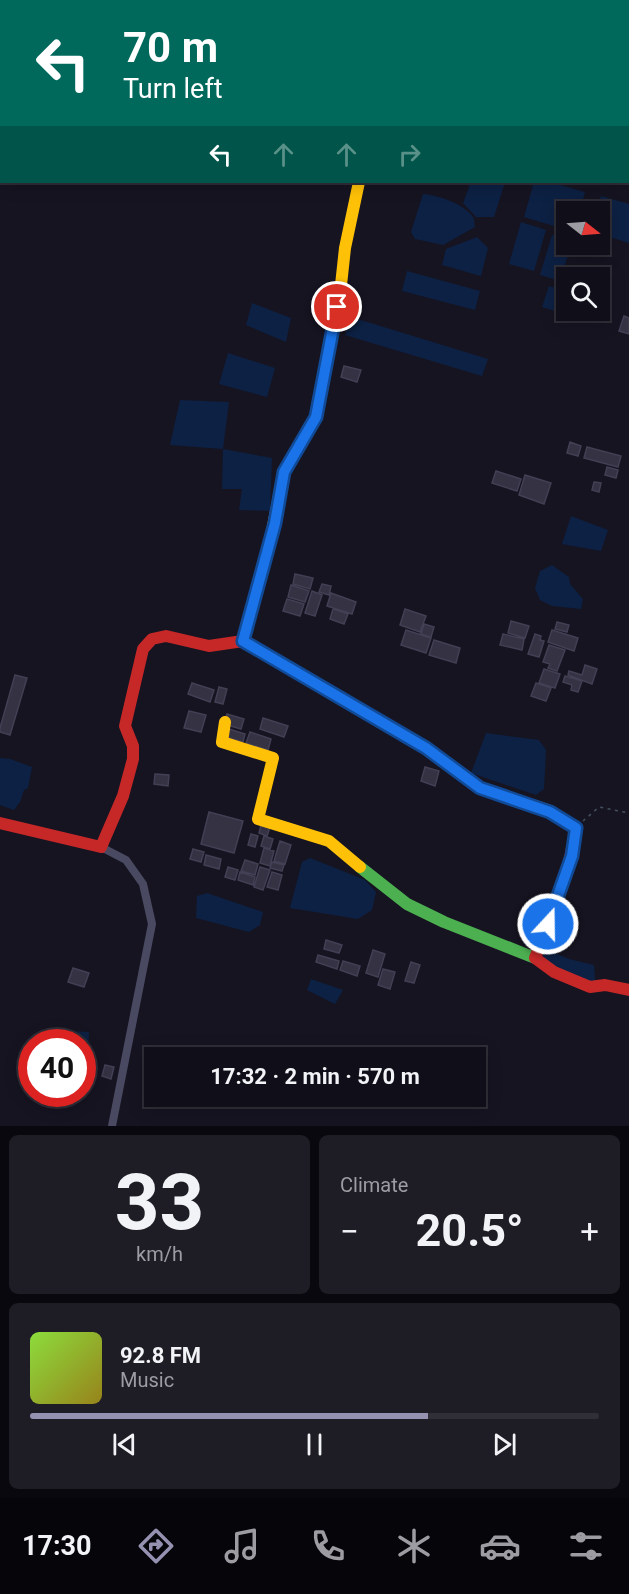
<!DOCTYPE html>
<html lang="en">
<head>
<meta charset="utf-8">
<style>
	body { margin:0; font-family:Roboto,sans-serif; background:#1e1d26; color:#f1f3f6; height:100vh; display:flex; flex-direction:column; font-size:22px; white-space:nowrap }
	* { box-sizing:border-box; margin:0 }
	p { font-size:20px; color:#9c9ca2 }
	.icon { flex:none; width:33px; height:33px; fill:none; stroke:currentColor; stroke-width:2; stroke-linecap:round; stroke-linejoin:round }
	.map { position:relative; height:1126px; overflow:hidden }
	.panel { display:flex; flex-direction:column; gap:9px; padding:9px; background:#09080e; flex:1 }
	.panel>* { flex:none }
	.top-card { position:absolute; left:0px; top:0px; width:630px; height:183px; box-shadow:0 3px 15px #0003,0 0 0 2px #302f38; background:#00695c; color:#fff; overflow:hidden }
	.needle { width:39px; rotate:107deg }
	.controls { position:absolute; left:556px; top:201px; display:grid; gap:12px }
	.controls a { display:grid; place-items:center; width:54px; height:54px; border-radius:0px; background:#100f19; box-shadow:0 3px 15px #0003,0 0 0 2px #302f38; font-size:30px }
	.speed { position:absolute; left:18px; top:1029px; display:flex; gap:12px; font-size:30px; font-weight:700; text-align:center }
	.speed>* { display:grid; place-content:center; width:78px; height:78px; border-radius:50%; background:#100f19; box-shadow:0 3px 15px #0003,0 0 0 2px #302f38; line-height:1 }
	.speed .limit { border:9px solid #d22; background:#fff; color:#111 }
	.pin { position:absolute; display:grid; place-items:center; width:51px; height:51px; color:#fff; margin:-26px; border:3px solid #fff; border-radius:50%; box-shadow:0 2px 6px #0007 }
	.me { position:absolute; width:66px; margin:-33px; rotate:21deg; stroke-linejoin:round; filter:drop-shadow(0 0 4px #0008) }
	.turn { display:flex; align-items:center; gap:21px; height:126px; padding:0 24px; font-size:27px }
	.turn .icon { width:78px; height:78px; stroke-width:2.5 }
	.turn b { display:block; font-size:42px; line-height:51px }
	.lanes { display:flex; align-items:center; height:57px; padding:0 24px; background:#0003; justify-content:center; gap:30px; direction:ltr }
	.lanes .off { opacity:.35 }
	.big { font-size:45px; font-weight:700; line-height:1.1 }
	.panel .card { flex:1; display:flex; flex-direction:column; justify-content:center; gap:9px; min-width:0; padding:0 21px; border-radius:9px; background:#1e1d26 }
	.panel .dial { align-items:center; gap:0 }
	.dial b { font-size:78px; line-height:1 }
	.song { display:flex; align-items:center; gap:18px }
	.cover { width:72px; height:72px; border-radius:9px; background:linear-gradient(135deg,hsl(90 70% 55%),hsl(50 70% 35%)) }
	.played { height:6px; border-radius:3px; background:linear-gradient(90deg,#9591b1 70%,#302f38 70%) }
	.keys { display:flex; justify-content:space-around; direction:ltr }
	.heat { display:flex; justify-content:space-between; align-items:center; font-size:33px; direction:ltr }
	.panel .tiles { flex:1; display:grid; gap:9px; grid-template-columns:1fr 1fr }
	.card:last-child { grid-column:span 2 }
	.trip { position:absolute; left:144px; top:1047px; width:342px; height:60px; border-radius:0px; background:#100f19; box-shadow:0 3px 15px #0003,0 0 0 2px #302f38; font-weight:700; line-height:60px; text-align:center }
	.tab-bar { display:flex; height:96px; justify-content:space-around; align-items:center; background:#06060a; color:#9c9ca2 }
	.tab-bar .icon { width:42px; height:42px }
	.tab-bar .selected { color:#9591b1 }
	.tab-bar b { font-size:27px; color:#f1f3f6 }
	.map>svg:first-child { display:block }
	.water { fill:#0d2144 }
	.building { fill:#343243; stroke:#433f54; stroke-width:1.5 }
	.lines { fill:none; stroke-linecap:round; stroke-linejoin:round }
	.path { stroke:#44505f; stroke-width:1.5; stroke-dasharray:3 4.5; stroke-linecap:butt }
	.street { stroke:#4a4962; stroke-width:8 }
	.fast { stroke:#4caf50; stroke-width:12 }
	.slow { stroke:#ffc107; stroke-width:12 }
	.jam { stroke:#c62828; stroke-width:12 }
	.route-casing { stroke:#114b97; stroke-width:15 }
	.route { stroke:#1a73e8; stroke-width:10 }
</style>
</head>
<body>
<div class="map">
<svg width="629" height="1126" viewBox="0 0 629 1126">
	<rect width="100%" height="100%" fill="#161421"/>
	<!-- water -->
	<path class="water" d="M471,182H505L494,217H476L463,203Z
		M534,182H549L585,192L580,211L567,212V230L524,217Z
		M423,194C438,195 464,204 473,217C475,220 474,224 475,227L443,245L415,239L411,232Z
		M601,196L629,204V243L600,234V212L596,211Z
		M521,222L546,230L534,271L509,264Z
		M552,235L567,240V244L571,245L560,281L540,275Z
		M477,237L488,248L481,276L442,265L446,249Z
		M407,271L480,291L475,310L402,291Z
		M549,286L567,292V310L573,311L571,316L542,307Z
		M252,303L291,318L286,342L246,325Z
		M351,317L488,359L482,376L345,335Z
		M228,353L275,368L267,397L219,384Z
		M180,400L229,402L223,449L272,458L270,511L239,510L242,489H222L223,449L170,445Z
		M571,516L608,530L601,551L562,544Z
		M552,565L569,577L570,584L583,599L581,609L552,606L540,600L535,588L540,571Z
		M486,733L539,740L546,750L544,789L536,795L471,773Z
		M0,758L10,759L32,767L28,788L24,790L20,802L14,810L0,805Z
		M310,858L365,880L376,892L372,910L358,919L290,908L302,862Z
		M207,893L263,912L260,925L249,932L196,918L197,896Z
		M546,949L569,959L594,965L595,980L589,982L541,960Z
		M311,979L343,990L335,1004L307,990Z
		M53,1030L89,1032L87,1076H83L82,1042H53Z"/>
	<!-- building -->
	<path class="building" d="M624,316L629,318V334L619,331Z
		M344,366L361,370L357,382L341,377Z
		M570,442L581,446L578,456L567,453Z
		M587,447L621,456L618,467L584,458Z
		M607,467L618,470L616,478L605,475Z
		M496,471L521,479L517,491L492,483Z
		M525,475L551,483L544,504L519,495Z
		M594,482L601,483L599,492L592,490Z
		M295,574L313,578L310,589L293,584Z
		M322,584L331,586L329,595L319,592Z
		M291,585L309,591L305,602L288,597Z
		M312,591L322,595L315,616L305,613Z
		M331,593L356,602L352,614L327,606Z
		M287,599L304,604L300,616L283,611Z
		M333,609L348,614L344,624L330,619Z
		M405,609L426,616L420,632L400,625Z
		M511,621L529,626L525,638L508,633Z
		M557,622L569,625L567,632L555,629Z
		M424,624L434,627L431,637L421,634Z
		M406,630L431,638L426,653L401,645Z
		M552,630L578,638L574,651L548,642Z
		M503,634L524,639L522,650L500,645Z
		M535,634L541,636L540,640L544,641L539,657L528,654Z
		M434,640L460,648L456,663L429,655Z
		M549,645L565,650L557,671L548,668L550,664L543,662Z
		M585,665L597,669L592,684L568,675L569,671L582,675Z
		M544,669L560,674L555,688L539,683Z
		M15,675L27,678L10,735L0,732V728Z
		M565,676L582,681L578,692L571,690L572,685L563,682Z
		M192,683L214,690L210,702L188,694Z
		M536,683L551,688L546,701L531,696Z
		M219,687L227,689L223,704L215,702Z
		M189,711L206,715L201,732L184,728Z
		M227,714L244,719L241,729L224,724Z
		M263,718L288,726L284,737L260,729Z
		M229,729L245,734L243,742L226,737Z
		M250,732L271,739L268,750L246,743Z
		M425,767L439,771L435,786L421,781Z
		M155,774L169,775L168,786L154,784Z
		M209,812L243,821L234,853L201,844Z
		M261,825L270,827L267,836L259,833Z
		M251,834L258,836L255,847L248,845Z
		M264,836L273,839L270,849L261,846Z
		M280,841L291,845L285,864L274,861Z
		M264,848L274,851L270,866L260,863Z
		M193,849L204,852L201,862L190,859Z
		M206,855L221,859L219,869L204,865Z
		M245,860L258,864L255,875L241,871Z
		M272,862L284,865L282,871L270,868Z
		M228,867L238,870L235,880L225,877Z
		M260,867L270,870L263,890L254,887Z
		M240,872L255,877L253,885L238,880Z
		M272,872L282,875L278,890L267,887Z
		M326,940L342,945L339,953L324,949Z
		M373,950L385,954L378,977L366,973Z
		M318,955L339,961L337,969L316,962Z
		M343,961L360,966L357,976L340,970Z
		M411,962L420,965L414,983L405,981Z
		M73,968L89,973L84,987L68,982Z
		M383,969L395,972L390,989L378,985Z
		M105,1065L114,1067L111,1079L102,1076Z"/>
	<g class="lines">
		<!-- path -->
		<path class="path" d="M583,821L599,807L629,813"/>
		<!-- street -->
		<path class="street" d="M433,2L434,0
			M581,2L582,0
			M628,120L629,121
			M101,847L126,860L143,884L152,924L112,1126"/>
		<!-- fast -->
		<path class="fast" d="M360,867L407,904L444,922L535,958"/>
		<!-- slow -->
		<path class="slow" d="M270,541L284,472L316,417L341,285L345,248L359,182
			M243,641L426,748L480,788L550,811L561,818
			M225,722L222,742L273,758L258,819L329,841L360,867"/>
		<!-- jam -->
		<path class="jam" d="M561,818L576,828C569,874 552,915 535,958L554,972L590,987L605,985L629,990
			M0,823L101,847L123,796L133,759V746L125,726L143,649L152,639L166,636L209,646L243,641L270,541"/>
	</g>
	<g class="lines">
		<defs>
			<path id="route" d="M337,307L316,417L284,472L275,523L243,641L426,748L480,788L550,812L576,828L572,856L548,924"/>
		</defs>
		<!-- route casing -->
		<use href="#route" class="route-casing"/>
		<!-- route -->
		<use href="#route" class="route"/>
	</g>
</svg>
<div class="controls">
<a><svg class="needle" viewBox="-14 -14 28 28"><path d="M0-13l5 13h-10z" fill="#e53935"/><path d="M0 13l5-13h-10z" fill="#9c9ca2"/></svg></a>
<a><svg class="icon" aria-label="search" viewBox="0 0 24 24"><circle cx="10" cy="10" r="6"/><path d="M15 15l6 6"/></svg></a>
</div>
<div class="speed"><div class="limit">40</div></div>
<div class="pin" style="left:337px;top:307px;background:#d93025"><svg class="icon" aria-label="arrive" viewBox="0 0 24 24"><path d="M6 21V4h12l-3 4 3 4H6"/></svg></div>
<svg class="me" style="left:548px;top:924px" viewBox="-20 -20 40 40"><circle r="17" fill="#1a73e8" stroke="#fff" stroke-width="3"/><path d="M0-11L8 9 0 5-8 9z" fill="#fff"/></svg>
<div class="trip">17:32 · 2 min · 570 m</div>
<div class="top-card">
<div class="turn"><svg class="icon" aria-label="left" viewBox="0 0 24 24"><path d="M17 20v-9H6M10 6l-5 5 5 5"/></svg><div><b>70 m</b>Turn left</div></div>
<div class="lanes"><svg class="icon" aria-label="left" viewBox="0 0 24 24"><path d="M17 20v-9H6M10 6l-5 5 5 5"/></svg><svg class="icon off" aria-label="ahead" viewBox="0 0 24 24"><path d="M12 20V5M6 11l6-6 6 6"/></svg><svg class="icon off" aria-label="ahead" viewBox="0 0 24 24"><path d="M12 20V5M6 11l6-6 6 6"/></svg><svg class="icon off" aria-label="right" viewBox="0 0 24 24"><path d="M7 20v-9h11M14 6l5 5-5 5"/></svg></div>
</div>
</div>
<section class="panel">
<div class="tiles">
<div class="card dial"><b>33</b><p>km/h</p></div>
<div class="card"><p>Climate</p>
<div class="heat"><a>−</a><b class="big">20.5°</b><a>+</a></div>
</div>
<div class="card">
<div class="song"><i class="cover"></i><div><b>92.8 FM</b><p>Music</p></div></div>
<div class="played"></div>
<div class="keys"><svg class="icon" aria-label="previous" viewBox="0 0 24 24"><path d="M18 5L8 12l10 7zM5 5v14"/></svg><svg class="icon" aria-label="pause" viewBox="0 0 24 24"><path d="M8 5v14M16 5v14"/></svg><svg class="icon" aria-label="next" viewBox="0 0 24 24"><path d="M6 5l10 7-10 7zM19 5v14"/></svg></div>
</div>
</div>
</section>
<nav class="tab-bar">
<b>17:30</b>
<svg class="icon selected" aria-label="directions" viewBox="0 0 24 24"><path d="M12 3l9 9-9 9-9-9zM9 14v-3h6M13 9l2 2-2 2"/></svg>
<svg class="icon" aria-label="music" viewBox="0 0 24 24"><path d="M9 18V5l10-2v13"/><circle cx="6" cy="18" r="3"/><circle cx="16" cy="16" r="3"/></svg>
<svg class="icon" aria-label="phone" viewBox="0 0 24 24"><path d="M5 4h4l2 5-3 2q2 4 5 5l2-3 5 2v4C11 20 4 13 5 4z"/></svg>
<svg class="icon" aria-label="climate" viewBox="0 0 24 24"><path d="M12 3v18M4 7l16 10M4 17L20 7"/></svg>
<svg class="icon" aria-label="car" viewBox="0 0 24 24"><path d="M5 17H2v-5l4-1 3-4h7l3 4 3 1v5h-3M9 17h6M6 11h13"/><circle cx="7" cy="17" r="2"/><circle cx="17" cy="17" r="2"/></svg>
<svg class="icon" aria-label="filters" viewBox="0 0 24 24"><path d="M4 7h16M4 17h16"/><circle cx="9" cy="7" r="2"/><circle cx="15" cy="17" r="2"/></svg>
</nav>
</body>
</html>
